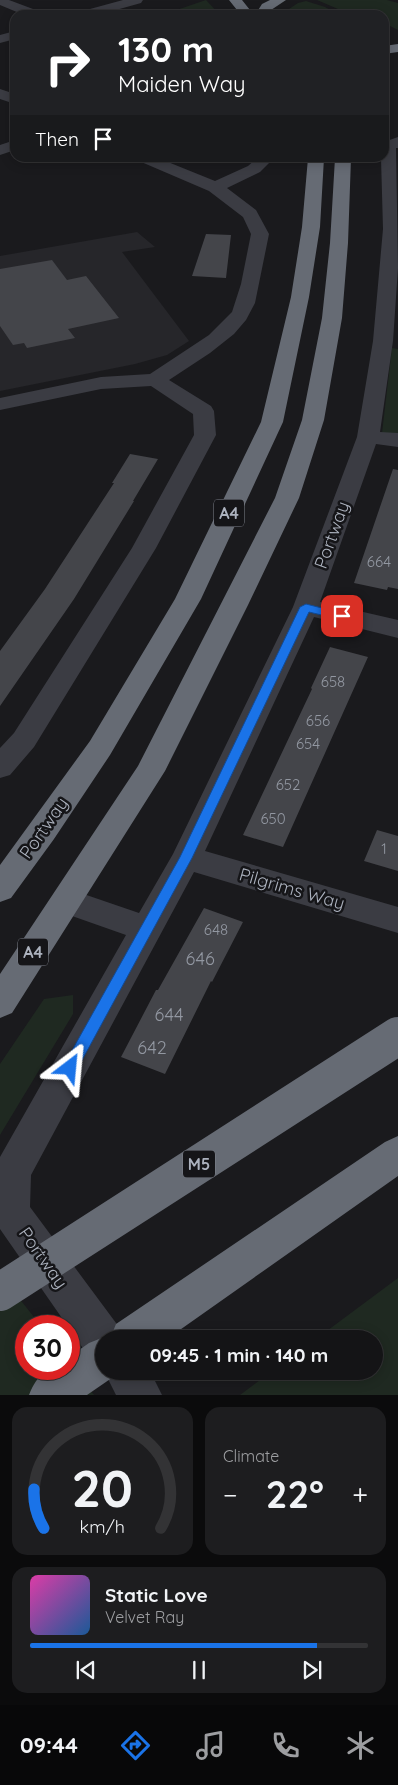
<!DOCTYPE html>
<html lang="en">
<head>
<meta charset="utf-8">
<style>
	body { margin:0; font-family:Quicksand,sans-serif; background:#1d1d1f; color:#f1f3f6; height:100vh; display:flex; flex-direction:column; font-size:19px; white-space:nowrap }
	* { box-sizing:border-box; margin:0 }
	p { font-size:16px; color:#9d9ea1 }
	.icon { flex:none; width:28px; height:28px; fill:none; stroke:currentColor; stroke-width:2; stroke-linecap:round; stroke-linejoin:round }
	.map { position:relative; height:1395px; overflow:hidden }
	.details { display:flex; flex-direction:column; gap:12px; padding:12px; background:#0b0b0c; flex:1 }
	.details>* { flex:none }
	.banner { position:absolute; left:10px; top:10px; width:379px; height:152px; border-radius:15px; box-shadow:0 2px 12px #0003,0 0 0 1px #333335; background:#202124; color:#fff; overflow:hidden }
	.speed { position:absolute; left:15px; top:1315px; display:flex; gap:10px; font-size:25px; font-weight:700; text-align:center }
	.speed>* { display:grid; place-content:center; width:65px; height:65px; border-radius:50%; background:#141416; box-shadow:0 2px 12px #0003,0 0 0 1px #333335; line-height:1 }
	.speed .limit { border:8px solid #d22; background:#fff; color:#111 }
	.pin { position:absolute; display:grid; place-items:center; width:42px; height:42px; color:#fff; margin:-21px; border-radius:10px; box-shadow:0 2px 8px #0006 }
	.me { position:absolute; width:55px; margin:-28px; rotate:29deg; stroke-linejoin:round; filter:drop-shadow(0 0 4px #0008) }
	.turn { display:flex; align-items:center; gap:18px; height:105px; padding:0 25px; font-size:22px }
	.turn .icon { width:65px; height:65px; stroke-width:2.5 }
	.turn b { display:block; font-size:35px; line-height:42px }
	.then { display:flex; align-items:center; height:48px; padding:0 25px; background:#0003; gap:10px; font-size:19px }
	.big { font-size:38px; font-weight:700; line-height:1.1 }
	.details .tile { flex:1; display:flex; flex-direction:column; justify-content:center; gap:8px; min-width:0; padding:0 18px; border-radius:15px; background:#1d1d1f }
	.details .dial { align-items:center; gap:0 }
	.dial svg { height:130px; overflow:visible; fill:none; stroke:#333335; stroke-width:7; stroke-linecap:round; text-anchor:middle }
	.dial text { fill:#f1f3f6; stroke:none }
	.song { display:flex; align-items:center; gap:15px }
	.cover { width:60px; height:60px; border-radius:8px; background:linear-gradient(135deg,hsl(320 70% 55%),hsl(210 70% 35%)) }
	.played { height:5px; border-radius:2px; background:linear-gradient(90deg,#1a73e8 85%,#333335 85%) }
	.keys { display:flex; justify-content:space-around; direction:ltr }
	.heat { display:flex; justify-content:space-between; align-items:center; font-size:28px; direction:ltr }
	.details .tiles { flex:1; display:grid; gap:12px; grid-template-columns:1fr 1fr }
	.tile:last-child { grid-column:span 2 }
	.trip { position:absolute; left:95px; top:1330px; width:288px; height:50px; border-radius:25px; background:#141416; box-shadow:0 2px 12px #0003,0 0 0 1px #333335; font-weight:700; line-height:50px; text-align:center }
	.menu { display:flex; height:80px; justify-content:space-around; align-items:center; background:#080809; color:#9d9ea1 }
	.menu .icon { width:35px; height:35px }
	.menu .selected { color:#1a73e8 }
	.menu b { font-size:22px; color:#f1f3f6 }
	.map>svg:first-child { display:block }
	.built { fill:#26262a }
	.green { fill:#1f2921 }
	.building { fill:#44454a }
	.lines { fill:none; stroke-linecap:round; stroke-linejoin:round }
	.street { fill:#3b3c43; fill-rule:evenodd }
	.highway { fill:#666b74; fill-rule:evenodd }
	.highway-bridge { stroke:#666b74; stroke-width:38 }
	.route { fill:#1a73e8; stroke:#114b97 }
	.labels { text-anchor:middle; stroke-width:5; stroke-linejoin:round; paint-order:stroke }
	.number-label { font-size:15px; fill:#9297a1 }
	.shield { fill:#151518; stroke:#7f838c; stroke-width:1 }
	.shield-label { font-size:16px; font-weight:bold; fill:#acb2be }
	.street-label { font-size:18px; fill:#acb2be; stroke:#151518 }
	.near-number-label { font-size:18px; fill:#9297a1 }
</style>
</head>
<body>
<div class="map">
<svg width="398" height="1395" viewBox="0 0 398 1395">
	<rect width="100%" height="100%" fill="#1a1a1d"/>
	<!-- built -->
	<path class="built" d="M137,232L155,247L122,252L189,341L167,355L135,364L0,391V256Z"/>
	<!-- green -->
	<path class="green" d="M206,0L220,15H162Z
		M317,0H387L398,3V30L384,23V15H352Z
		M306,1L325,7L339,15H287L286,11L298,3Z
		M392,348L398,349V434L382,433Z
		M73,995V1014L0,1135V1064L44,999Z
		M0,1274L41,1326H26V1369H69V1363L94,1395H0Z
		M398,1278V1395H240L272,1371H374V1339H316Z"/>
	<!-- building -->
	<path class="building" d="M206,234L231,235L226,278L192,276Z
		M52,260L67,280L86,276L119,318L68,329L75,338L27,348L24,343L13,345L0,326V269Z
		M130,454L158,459L133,501H134L74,599L0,706V651L45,589L114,483H112Z
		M393,469L398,470V589L388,587L387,590L354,583Z
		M330,647L368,657L283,847L243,835L312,689L311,688Z
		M377,830L398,836V871L364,861Z
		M204,908L243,922L212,982L211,981L165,1074L121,1057L156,990H158Z"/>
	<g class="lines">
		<!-- street -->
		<path class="street" d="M0,0H9L41,12L42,15H24L0,5Z
			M123,0H143L141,3L98,15H78L79,12Z
			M15,31V39L0,43V35Z
			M0,89L15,94V104L0,99Z
			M398,137V148H396L398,268L393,341L380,432L398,433V447L376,444L320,602L398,620V638L314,617L205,851L398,907V933L194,872L31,1175L30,1207L119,1327L123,1339H104V1363L89,1357L0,1229V1157L126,935L55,910L50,901L55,892L66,888L139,913L173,854L293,607L357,437L373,341L383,229L381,158H384V142Z
			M15,140V150L0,155V145Z
			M137,158H158L215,181L248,166L257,158H274L260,172L227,188L256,210L269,234L255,303L246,320L234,334L210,353L169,380L211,406L214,411L216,435L156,548L34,747L10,775L0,778V748L14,733L132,548L194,435L193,414L151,386L101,389L0,410V398L101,377L150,374L209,335L232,312L241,284L251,234L243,217L209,191L139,161Z
			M104,1371H150L162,1395H116Z"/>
		<!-- highway -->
		<path class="highway" d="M229,0H242L254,15H241Z
			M270,0H286L271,10L267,15H255L262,4Z
			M398,44V52L384,54V46Z
			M308,158H324L320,227L309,297L283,422L201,599L110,755L54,839L11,898L0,902V865L90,741L175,599L261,422L291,297L302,227Z
			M335,158H351L348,243L342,318L324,420L299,498L248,605L165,771L12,1013L0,1018V974L138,766L275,498L302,420L322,318L330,243Z
			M398,1136V1176L167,1339H110L116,1324L385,1142Z
			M104,1337L108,1339H104V1371H119V1373L87,1395H29C38,1373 45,1369 69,1369V1357L89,1343Z"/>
		<!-- highway-bridge -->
		<path class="highway-bridge" d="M0,1292L398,1036"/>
	</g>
	<!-- route -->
	<path class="route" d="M306,604L346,614L348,616L342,620L309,612L192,858L75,1073L70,1074L65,1073L63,1068L65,1063L180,857L300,607Z"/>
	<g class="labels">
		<!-- number labels -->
		<g class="number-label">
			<text x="379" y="567">664</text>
			<text x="333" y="687">658</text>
			<text x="318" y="726">656</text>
			<text x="308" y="749">654</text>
			<text x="288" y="790">652</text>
			<text x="273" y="824">650</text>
			<text x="384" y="854">1</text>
			<text x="216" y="935">648</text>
		</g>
		<!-- shield labels -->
		<g class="shield">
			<rect x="214" y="499.5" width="30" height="27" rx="4"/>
			<rect x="18" y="938.5" width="30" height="27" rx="4"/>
			<rect x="183" y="1150.5" width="32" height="27" rx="4"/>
		</g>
		<g class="shield-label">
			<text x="229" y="519">A4</text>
			<text x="33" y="958">A4</text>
			<text x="199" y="1170">M5</text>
		</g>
		<!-- street labels -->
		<g class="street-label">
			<text transform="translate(332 535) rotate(-70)" y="6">Portway</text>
			<text transform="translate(44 828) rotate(-55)" y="6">Portway</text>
			<text transform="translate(292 889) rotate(16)" y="6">Pilgrims Way</text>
			<text transform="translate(43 1258) rotate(55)" y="6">Portway</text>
		</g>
		<!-- near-number labels -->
		<g class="near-number-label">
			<text x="200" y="965">646</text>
			<text x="169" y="1021">644</text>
			<text x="152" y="1054">642</text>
		</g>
	</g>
</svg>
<div class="speed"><div class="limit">30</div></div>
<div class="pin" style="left:342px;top:616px;background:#d93025"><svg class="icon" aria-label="arrive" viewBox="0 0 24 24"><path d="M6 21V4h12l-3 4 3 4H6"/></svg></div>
<svg class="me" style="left:70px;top:1068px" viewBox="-20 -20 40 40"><path d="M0-17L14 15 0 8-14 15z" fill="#1a73e8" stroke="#fff" stroke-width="4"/></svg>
<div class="trip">09:45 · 1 min · 140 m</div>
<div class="banner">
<div class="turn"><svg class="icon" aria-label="right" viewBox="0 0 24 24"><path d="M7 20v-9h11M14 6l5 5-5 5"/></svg><div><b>130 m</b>Maiden Way</div></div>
<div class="then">Then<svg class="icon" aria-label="arrive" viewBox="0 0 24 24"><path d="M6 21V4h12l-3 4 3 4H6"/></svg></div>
</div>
</div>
<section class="details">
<div class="tiles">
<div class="tile dial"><svg viewBox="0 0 100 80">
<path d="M14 69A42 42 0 1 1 86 69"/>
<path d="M14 69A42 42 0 0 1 8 45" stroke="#1a73e8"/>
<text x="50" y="56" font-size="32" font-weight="700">20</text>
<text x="50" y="72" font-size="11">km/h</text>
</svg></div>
<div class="tile"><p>Climate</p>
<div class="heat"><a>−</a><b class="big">22°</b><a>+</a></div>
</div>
<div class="tile">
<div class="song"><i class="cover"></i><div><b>Static Love</b><p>Velvet Ray</p></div></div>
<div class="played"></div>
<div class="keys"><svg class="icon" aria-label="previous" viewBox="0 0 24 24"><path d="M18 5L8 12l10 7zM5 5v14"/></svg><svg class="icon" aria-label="pause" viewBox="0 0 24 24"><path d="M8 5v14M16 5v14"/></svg><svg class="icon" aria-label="next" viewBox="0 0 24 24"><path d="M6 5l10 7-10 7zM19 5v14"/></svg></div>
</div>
</div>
</section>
<nav class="menu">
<b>09:44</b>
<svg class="icon selected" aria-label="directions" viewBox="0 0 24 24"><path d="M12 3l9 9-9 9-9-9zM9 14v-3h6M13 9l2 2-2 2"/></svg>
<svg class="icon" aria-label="music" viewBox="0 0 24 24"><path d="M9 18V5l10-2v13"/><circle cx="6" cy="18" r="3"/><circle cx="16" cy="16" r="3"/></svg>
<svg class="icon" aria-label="phone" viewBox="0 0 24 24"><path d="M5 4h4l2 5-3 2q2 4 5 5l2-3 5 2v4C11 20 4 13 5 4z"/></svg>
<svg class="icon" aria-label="climate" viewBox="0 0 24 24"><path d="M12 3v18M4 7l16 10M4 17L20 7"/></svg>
</nav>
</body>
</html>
